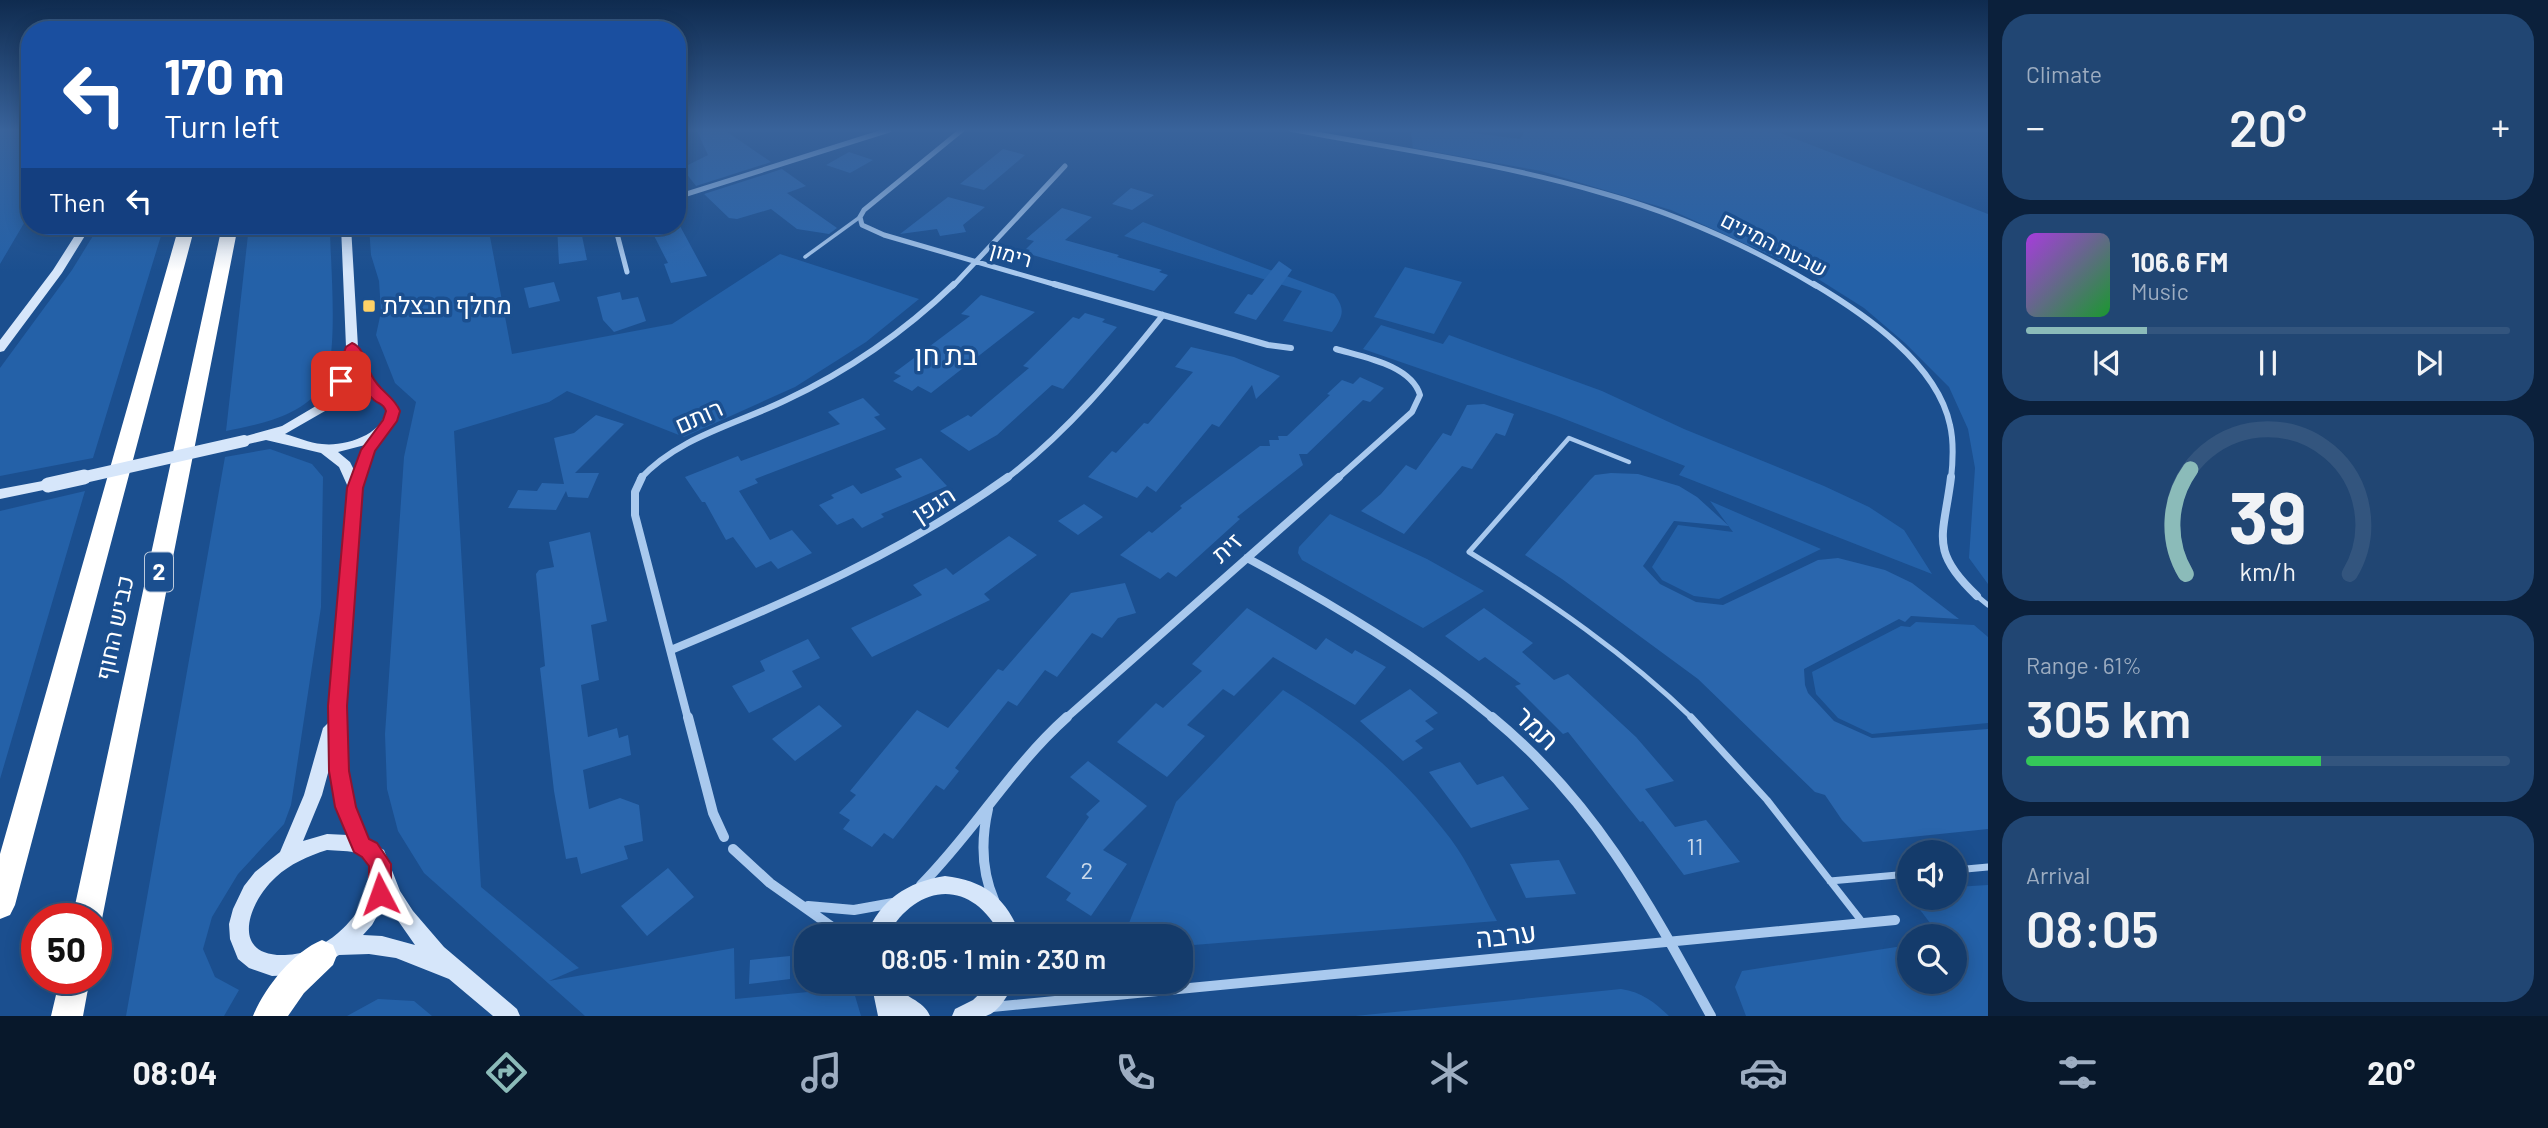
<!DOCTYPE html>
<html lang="en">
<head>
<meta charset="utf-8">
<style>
	body { margin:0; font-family:Barlow,Heebo,sans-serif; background:#214673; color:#f1f3f6; height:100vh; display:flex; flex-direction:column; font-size:26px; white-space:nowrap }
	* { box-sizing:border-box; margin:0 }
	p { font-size:23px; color:#9dadc1 }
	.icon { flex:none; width:38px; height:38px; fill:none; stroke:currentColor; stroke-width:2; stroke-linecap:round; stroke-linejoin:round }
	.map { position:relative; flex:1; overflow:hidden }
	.sheet { display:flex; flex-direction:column; gap:14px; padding:14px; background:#0b203b; width:560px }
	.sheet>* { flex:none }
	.top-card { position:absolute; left:21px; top:21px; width:665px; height:214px; border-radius:28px; box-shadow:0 4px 18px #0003,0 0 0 2px #33557e; background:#1a4fa0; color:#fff; overflow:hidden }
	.tools { position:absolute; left:1897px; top:840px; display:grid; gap:14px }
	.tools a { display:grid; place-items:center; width:70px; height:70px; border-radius:50%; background:#143b6b; box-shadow:0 4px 18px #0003,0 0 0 2px #33557e; font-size:35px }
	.speed { position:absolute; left:21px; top:903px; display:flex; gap:14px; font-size:35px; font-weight:700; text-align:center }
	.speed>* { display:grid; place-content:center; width:91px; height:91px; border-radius:50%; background:#143b6b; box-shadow:0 4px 18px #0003,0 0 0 2px #33557e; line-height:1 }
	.speed .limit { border:10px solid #d22; background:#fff; color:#111 }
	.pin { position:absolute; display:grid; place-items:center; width:60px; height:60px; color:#fff; margin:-30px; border-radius:14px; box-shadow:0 4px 10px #0006 }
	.me { position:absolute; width:77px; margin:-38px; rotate:356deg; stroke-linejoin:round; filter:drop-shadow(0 0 5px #0008) }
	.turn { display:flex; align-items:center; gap:24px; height:147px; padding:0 28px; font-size:32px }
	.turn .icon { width:91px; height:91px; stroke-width:2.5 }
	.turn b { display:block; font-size:49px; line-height:60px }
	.then { display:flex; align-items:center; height:66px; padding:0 28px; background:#0003; gap:14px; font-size:26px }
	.big { font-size:52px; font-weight:600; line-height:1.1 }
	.sheet .tile { flex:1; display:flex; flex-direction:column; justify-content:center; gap:10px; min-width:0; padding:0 24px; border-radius:28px; background:#214673 }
	.sheet .dial { align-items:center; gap:0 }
	.dial svg { height:182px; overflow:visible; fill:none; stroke:#33557e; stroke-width:7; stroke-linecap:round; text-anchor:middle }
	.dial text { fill:#f1f3f6; stroke:none }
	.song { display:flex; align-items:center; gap:21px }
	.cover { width:84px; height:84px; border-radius:10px; background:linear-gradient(135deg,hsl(280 70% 55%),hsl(130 70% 35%)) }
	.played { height:7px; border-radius:4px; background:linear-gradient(90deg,#8bbbb9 25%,#33557e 25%) }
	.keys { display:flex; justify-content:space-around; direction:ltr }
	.heat { display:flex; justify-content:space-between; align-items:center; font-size:38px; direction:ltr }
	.charge { height:10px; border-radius:5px; background:linear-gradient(90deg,#34c759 61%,#33557e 0) }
	.trip { position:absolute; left:794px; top:924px; width:399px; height:70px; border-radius:28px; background:#143b6b; box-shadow:0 4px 18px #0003,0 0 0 2px #33557e; font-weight:600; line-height:70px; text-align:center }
	.dock { display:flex; height:112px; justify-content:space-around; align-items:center; background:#08182b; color:#9dadc1 }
	.dock .icon { width:49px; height:49px }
	.dock .selected { color:#8bbbb9 }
	.dock b { font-size:32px; color:#f1f3f6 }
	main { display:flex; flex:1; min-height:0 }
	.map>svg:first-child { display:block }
	.green { fill:#2461a8 }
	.building { fill:#2a66ad }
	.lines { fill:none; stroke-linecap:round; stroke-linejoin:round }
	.lane-far3 { stroke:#a9c9ee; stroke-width:3.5 }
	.lane-far2 { stroke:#a9c9ee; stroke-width:4.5 }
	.lane-far1 { stroke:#a9c9ee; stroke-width:5 }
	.lane { stroke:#a9c9ee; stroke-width:7 }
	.street-far3 { stroke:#a9c9ee; stroke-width:5 }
	.street-far2 { stroke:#a9c9ee; stroke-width:6 }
	.street-far1 { stroke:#a9c9ee; stroke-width:8 }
	.street { stroke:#a9c9ee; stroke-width:10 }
	.secondary { fill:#d6e6fa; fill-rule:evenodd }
	.highway { fill:#fff; fill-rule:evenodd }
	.secondary-bridge-far1 { stroke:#d6e6fa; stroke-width:12 }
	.secondary-bridge { stroke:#d6e6fa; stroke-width:15 }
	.route { fill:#e11d48; stroke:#92132f; stroke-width:2 }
	.poi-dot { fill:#ffd166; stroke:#1b4f8f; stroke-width:2.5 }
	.labels { text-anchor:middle; stroke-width:7; stroke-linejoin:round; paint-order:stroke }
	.far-street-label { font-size:21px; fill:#fff; stroke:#1b4f8f }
	.shield { fill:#1b4f8f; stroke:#bbcadd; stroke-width:2 }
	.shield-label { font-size:23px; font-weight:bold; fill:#fff }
	.poi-label { font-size:24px; fill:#fff; stroke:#1b4f8f; text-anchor:start }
	.street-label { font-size:24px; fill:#fff; stroke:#1b4f8f }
	.near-number-label { font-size:24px; fill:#cad9ea }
	.quarter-label { font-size:28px; fill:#fff; stroke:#1b4f8f }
	.near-street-label { font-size:28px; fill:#fff; stroke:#1b4f8f }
</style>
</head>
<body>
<main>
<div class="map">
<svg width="1988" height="1016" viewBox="0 0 1988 1016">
	<rect width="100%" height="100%" fill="#1b4f8f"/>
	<!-- green -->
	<path class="green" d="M0,129H30V213L0,264Z
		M1415,129H1442L1520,139L1526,129H1770L1988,214V584L1969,558L1975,468L1968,429L1949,387L1905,343L1864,308L1807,272L1671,210L1541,171L1413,148L1411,133Z
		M1143,222L1334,294C1346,310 1343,316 1332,332L1283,321L1302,291L1124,236Z
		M99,226H164L93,458L0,476V368L72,270Z
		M249,226H330C330,261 340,361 322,387C300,417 260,424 226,431Z
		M369,226H488L512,354L672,324L780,254L919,299L866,342L795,387L684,437L567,391L549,402L454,431L481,887L579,968L549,981L734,948L735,999L808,992L809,982H848L853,989L861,1016H585L424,873L398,831L387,789L385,734L404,457L416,402L395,383L376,335L381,312L379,281L371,255Z
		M1405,267L1462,282L1434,334L1374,317Z
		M1381,325L1443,344L1449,335L1602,391L1684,429L1824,486L1869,507L1904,530L1932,574L1679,475L1685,466L1557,416L1363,349Z
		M270,449L312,464L323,477L321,607L291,805L284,824L238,874L212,917L203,949L215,977L239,990L224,1016H126L225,457Z
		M85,491L0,779V511Z
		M1710,501L1821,549L1719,599L1694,596L1662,580L1652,567L1678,525L1733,532Z
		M1330,514L1427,559L1484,591L1423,628L1302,560L1298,553L1299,547Z
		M1916,622L1974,625L1988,637V723L1872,734L1838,718L1816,694L1812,672L1901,626L1910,627Z
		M1283,690C1351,731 1402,775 1450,838C1469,863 1482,894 1497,921L1181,946V936H1124L1176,802Z
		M1988,885V1016H1746L1735,987L1742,971L1909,945V982H1955V936H1940L1911,898H1955V887Z
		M1621,989C1642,992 1654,1002 1669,1016H1355Z
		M378,999L414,1001L432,1016H347Z"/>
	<!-- building -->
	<path class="building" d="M696,129H723L771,162L696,186L682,168L708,155Z
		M1003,149L1025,155L984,190L960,184Z
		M849,152L873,160L850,173L826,165Z
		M782,169L806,186L787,193L837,228L829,234L797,229L771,209L737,219L729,218L704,194Z
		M1131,188L1154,195L1132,210L1112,204Z
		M948,197L985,207L963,225L966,232L940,236L937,229L900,234Z
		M1062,208L1092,217L1065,240L1119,255L1117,257L1162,270L1159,272L1168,275L1154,291L1026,253L1030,250L1026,249L1034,241L1026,239Z
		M557,226H580L587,260L559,264Z
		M649,226H680L707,276L671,283L664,264L668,263Z
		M1279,261L1292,270L1256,320L1234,313L1248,294L1252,295Z
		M554,282L560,301L529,308L524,288Z
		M620,292L622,300L638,297L646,321L614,332L603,320L597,297Z
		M981,295L1035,312L931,393L918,386L912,391L893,381L901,376L894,373L970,316L961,314Z
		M1085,313L1105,319L1102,322L1117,327L1063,389L1052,385L997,435L969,451L940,431L968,415L971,417L1029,368L1023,366L1073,317L1079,319Z
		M1191,347L1234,357L1280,376L1256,399L1252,385L1219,427L1212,424L1156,492L1147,486L1137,498L1088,477L1112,451L1116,453L1144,423L1148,424L1193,372L1175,367Z
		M1360,377L1384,388L1370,402L1363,400L1307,454H1299L1303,465L1237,517L1240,519L1176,577L1168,572L1160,579L1120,555L1149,531L1152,533L1182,508L1180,506L1260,446H1270L1269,440H1279L1278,436H1287L1330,395L1327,394L1342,380L1353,384Z
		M863,398L880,415L874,417L886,429L755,479L758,483L739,491L770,540L792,530L812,553L778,569L771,561L756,568L733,537L726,540L705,502H702L685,477L738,456L741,461L840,424L828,412Z
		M1484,404L1514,414L1505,436L1496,433L1472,469L1462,466L1404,534L1361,511L1381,494L1406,465L1416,470L1443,433L1451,436L1467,405Z
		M596,415L624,424L575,473H599L588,498L568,497L566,491L556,510L508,508L518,490L537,491L542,483L564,484L554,438L574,433Z
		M921,458L947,486L881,514L884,517L862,528L853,518L837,525L819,505L834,498L831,495L853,485L861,494L902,477L895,469Z
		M1611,473L1638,474L1679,486L1697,497L1729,526L1674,521L1643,566L1660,584L1696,602L1723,605L1818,560L1838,558L1885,570L1912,583L1959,619L1911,616L1905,622L1899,619L1804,669L1805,685L1808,693L1834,721L1872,738L1988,729V829L1863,842L1842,820L1825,795L1815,792L1698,679L1562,579L1525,555L1590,480L1595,475Z
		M1084,504L1103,517L1078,535L1058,521Z
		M590,532L607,621L591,625L599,680L581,685L588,737L617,728L619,738L628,735L631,755L583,770L589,809L620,798L639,805L643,841L624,846L628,859L581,874L577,857L566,859L554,791L540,668L545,666L536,574L539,570L554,567L549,542Z
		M1009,536L1037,555L984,594L990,600L872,657L851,628L922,595L913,585L946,568L953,575Z
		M1125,583L1136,613L1118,618L1102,638L1092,633L1057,677L1045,670L1017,706L1008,701L955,768L959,771L944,790L936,785L893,839L884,833L872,847L843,829L850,820L839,813L856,795L850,791L917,710L948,728L998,669L1003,671L1071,593Z
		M1247,608L1316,650L1326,638L1352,654L1355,650L1386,667L1355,705L1273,657L1234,696L1223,689L1187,725L1205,736L1167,777L1117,742L1156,703L1163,708L1202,671L1192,664Z
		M1484,608L1533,643L1522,652L1554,680L1568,674L1636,737L1674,781L1645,789L1675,827L1706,820L1740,862L1684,875L1643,821L1640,822L1568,732L1563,734L1515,686L1521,684L1485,657L1479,661L1445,636Z
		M808,639L820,658L792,671L802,687L749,713L732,686L765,671L760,661Z
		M1410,689L1438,713L1425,721L1434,729L1415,741L1423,748L1403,761L1360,721Z
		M819,705L842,726L795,761L772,739Z
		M1088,761L1147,806L1103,850L1127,864L1091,916L1066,900L1071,893L1046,877L1089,817L1086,814L1100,801L1070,777Z
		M1460,762L1477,785L1503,776L1529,809L1471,828L1429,772Z
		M1559,860L1576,894L1526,898L1510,864Z
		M668,868L694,897L647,936L621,906Z
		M790,956V979L749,984L750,960Z"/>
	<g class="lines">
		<!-- lane-far3 -->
		<path class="lane-far3" d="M805,257L860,217"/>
		<!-- lane-far2 -->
		<path class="lane-far2" d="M1533,479L1569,438L1629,462"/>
		<!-- lane-far1 -->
		<path class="lane-far1" d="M1535,477L1469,552C1549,601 1626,654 1693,719
			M1977,596L1988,605"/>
		<!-- lane -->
		<path class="lane" d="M1691,717L1767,800L1863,923
			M1955,870L1988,867
			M1830,881L1909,874"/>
		<!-- street-far3 -->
		<path class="street-far3" d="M963,129L864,210L860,217L862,225L884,235L1060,286
			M1290,129C1394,149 1500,163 1602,193C1678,214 1749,246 1816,286
			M677,197L889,130
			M615,226L627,272
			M953,286L1065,166"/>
		<!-- street-far2 -->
		<path class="street-far2" d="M1054,284L1268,345L1291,348
			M1814,284C1864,314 1937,363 1950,425C1954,442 1953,461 1951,479
			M1336,349C1363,357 1411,365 1420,395L1412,412L1337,479
			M640,479C678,437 737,424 786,400C848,371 905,331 954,284
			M1006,479C1067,432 1115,375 1163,315"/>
		<!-- street-far1 -->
		<path class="street-far1" d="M642,477L635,492V515L688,719
			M1951,477C1944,536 1928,550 1977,596
			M1247,558C1335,605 1417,655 1494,719
			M671,650C789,601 904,552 1008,477
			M1065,719L1339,477"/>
		<!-- street -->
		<path class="street" d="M688,717L713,813L724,837
			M1492,717C1594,801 1649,903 1711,1016
			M988,809C981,840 981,870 994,900
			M733,849L770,883L845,936
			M921,885C974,832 1011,767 1067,717
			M808,906L854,910L893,903
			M1078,982L1113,994
			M992,1007L1895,920"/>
		<!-- secondary -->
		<path class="secondary" d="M81,226H91L62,273L4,351L0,352V340L53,270Z
			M341,226H351L358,347L368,373L382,393L398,406V416L374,450L362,487L345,706L350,788L354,807L369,841L384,850L400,891L413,911L444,947L517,1009L520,1016H493L449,979L396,958L369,954L339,955L327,963L293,975L272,976L249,968L238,959L230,939L229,924L233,909L244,886L255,872L280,852L304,795L323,728L329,722V706L348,487L339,467L321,453L266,440L244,445L237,441L239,438L282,426L321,403L320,401L335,381L346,347ZM353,364L367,389L336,396L347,381ZM357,397L373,398L386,407C386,434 345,447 322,444C309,443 297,437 285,434L332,407ZM365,445L354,470L350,462L338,452ZM331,762C332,790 337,810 348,835L327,834L303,841L322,795ZM327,850C337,851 350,850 358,854C392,872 357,917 338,933C324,945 304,955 285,955C229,957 248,902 276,877C290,864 308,856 327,850ZM385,902L415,945L382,936L363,935L372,925Z
			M48,480L55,485L53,488L0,499V489Z
			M945,876C986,881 1006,898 1021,936H1001C972,878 917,882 887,936H866C880,900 907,882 945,876Z
			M871,982H893C902,997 924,1000 930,1016H878Z
			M992,982H1014C1009,994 999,1012 986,1016C976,1016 962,1016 952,1016L955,1009L973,1000Z"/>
		<!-- highway -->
		<path class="highway" d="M179,226H195L15,905L10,915L0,919V854Z
			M222,226H238L102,919L96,929V919H72Z
			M322,940L333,945L337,955L333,965L304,993L288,1016H253C265,987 293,952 322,940Z
			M60,978H90L83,1016H51Z"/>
		<!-- secondary-bridge-far1 -->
		<path class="secondary-bridge-far1" d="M76,479L244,441"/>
		<!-- secondary-bridge -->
		<path class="secondary-bridge" d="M48,485L84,477"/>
	</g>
	<!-- sky -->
	<linearGradient id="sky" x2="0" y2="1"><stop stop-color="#0f2b4f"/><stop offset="0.48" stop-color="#39639b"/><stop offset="1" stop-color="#39639b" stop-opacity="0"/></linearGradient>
	<rect width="1988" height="271" fill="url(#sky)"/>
	<!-- route -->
	<path class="route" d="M352,343C364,347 366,366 372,376C379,391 394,396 400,411L397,421L375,451L363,488L347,706L349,771L356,807L369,839L377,843L391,864V894L388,901L380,904L372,901L369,894V866L362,857L354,852L335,807L329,771L328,706L347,488L361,450L383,420L386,411C383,403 380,405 374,400C364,391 358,377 353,365L346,384L341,385L334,381L346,347Z"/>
	<!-- markers -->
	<rect class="poi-dot" x="362" y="299" width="14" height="14" rx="3.5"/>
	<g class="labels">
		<!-- far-street labels -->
		<g class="far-street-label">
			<text transform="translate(1774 245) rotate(27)" y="7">שבעת המינים</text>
			<text transform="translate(1011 255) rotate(16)" y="7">רימון</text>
		</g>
		<!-- shield labels -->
		<rect class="shield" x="145" y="552.5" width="28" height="39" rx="5"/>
		<g class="shield-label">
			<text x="159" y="580">2</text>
		</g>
		<!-- poi labels -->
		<g class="poi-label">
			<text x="383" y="314">מחלף חבצלת</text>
		</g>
		<!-- street labels -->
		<g class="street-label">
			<text transform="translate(699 417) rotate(-24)" y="8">רותם</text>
			<text transform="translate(934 505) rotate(-33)" y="8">הגפן</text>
			<text transform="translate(1227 548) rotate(-42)" y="8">זית</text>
			<text transform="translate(115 628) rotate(-78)" y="8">כביש החוף</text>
		</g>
		<!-- near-number labels -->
		<g class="near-number-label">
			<text x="1695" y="855">11</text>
			<text x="1087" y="879">2</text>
		</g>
		<!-- quarter labels -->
		<g class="quarter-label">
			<text x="946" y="365">בת חן</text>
		</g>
		<!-- near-street labels -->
		<g class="near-street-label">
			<text transform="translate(1537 728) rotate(44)" y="10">תמר</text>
			<text transform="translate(1506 935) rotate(-6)" y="10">ערבה</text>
		</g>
	</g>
</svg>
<div class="tools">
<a><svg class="icon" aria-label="sound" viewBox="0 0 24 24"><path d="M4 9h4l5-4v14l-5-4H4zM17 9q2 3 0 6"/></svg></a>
<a><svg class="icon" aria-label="search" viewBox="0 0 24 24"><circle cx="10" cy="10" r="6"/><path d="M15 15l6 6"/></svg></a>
</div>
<div class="speed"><div class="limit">50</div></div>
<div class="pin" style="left:341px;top:381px;background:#d93025"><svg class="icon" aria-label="arrive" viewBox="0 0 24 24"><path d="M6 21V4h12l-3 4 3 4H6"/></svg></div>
<svg class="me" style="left:380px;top:894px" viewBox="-20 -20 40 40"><path d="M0-17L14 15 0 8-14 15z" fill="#e11d48" stroke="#fff" stroke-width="4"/></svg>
<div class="trip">08:05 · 1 min · 230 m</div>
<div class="top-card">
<div class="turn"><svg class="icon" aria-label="left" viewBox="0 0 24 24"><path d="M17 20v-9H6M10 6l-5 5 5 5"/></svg><div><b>170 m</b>Turn left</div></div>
<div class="then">Then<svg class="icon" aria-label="left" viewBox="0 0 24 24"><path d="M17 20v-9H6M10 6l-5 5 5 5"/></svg></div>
</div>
</div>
<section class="sheet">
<div class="tile"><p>Climate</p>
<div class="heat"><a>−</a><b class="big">20°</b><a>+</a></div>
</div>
<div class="tile">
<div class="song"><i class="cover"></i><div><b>106.6 FM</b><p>Music</p></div></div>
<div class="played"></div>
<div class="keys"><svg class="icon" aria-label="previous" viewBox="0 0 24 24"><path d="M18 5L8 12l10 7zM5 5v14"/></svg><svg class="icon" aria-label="pause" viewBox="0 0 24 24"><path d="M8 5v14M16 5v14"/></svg><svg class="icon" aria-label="next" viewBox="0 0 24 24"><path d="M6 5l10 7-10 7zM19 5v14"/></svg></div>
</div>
<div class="tile dial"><svg viewBox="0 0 100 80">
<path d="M14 69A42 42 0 1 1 86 69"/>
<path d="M14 69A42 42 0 0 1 16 23" stroke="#8bbbb9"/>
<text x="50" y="56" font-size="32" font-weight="700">39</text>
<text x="50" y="72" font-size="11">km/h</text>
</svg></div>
<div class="tile"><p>Range · 61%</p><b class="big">305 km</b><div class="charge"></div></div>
<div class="tile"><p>Arrival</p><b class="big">08:05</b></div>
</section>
</main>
<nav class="dock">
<b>08:04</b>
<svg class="icon selected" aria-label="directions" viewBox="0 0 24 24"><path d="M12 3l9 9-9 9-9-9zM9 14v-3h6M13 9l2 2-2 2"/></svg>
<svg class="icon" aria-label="music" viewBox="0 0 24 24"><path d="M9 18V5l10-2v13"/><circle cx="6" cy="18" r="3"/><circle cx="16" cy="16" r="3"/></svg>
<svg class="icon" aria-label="phone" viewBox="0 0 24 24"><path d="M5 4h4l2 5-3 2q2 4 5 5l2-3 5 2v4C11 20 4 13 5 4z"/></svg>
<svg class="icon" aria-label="climate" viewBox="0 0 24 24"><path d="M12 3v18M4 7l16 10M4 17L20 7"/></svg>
<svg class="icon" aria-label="car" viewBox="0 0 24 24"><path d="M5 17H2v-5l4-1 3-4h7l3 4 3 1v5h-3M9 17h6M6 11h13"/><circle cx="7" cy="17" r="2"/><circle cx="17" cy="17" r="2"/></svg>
<svg class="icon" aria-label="filters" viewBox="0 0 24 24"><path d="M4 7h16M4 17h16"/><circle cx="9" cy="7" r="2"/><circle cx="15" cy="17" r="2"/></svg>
<b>20°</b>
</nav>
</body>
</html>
